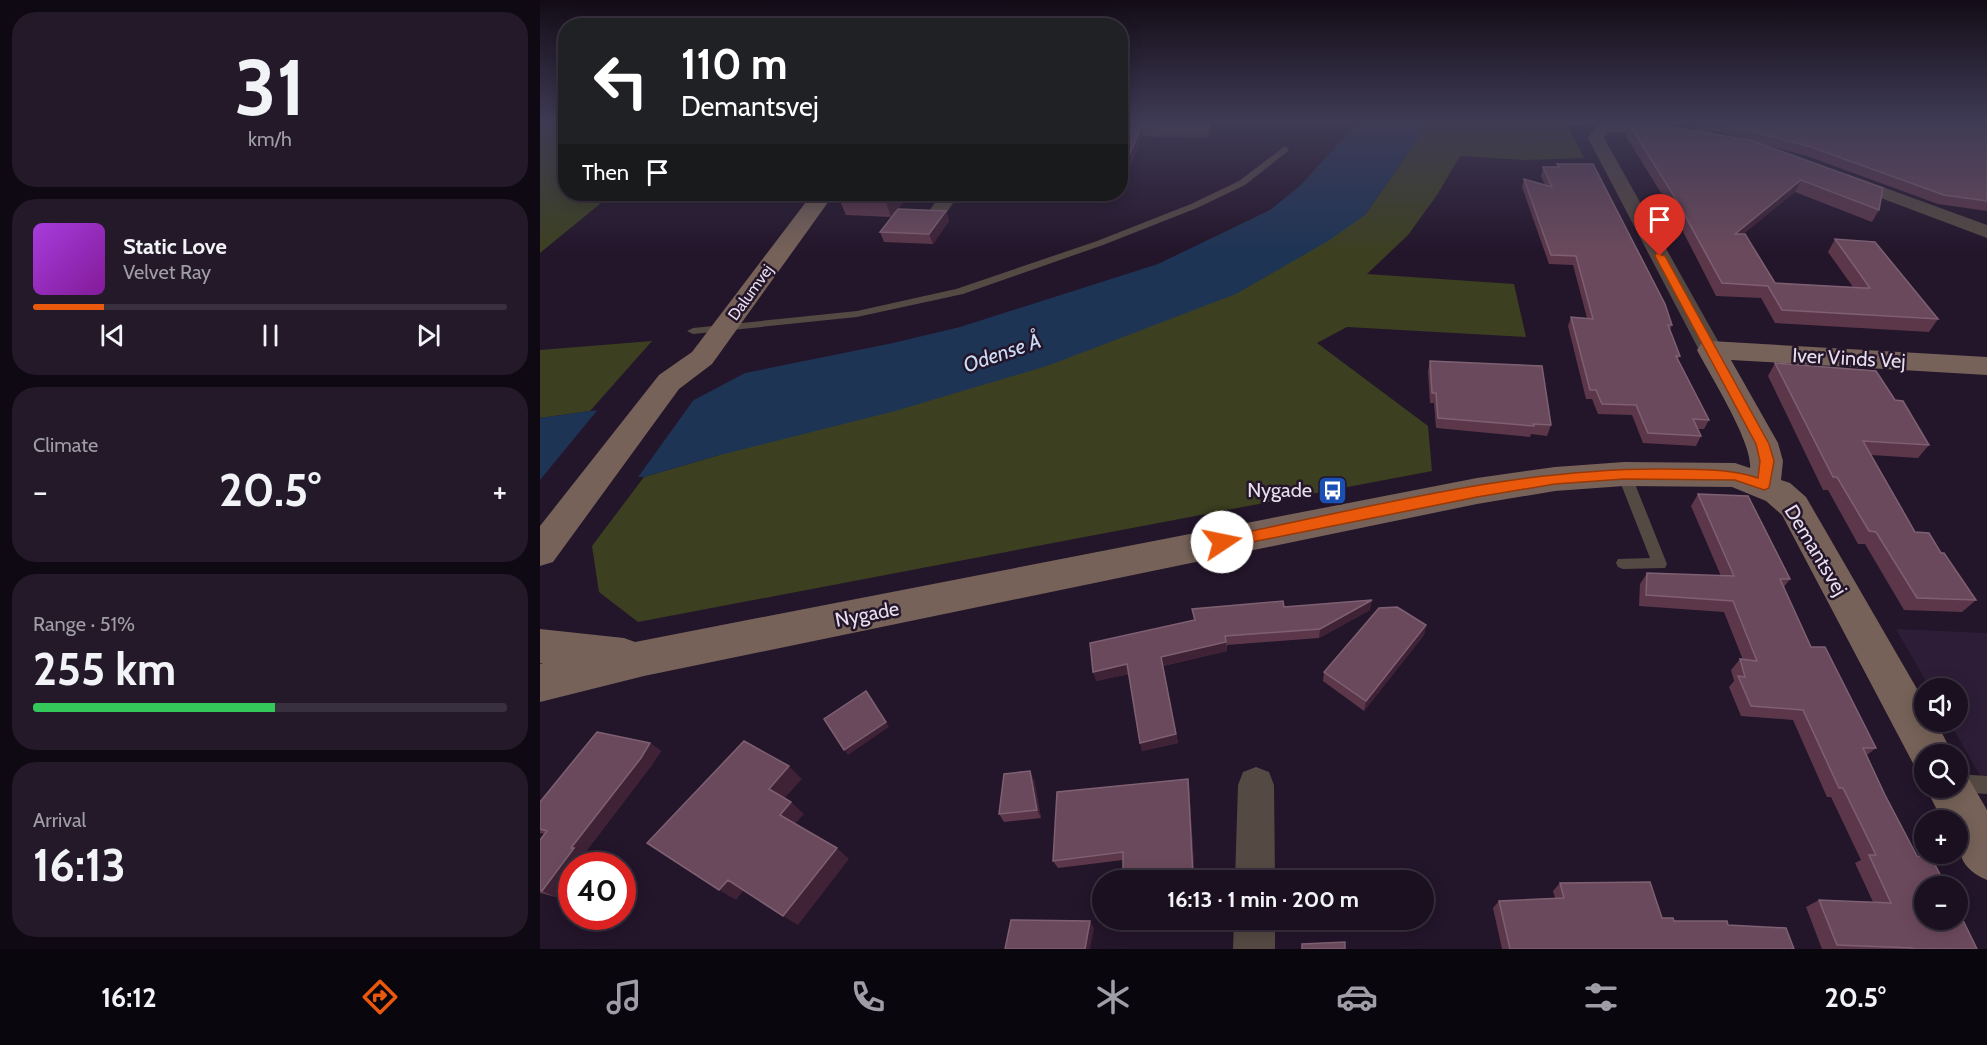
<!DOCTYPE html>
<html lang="en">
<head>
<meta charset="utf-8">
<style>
	body { margin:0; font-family:Cabin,sans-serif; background:#231929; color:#f1f3f6; height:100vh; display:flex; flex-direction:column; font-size:22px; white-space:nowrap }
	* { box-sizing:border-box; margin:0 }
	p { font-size:20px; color:#9f9da5 }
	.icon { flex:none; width:33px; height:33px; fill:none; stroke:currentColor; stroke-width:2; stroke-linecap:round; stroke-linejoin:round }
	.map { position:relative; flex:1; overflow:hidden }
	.panel { display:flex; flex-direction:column; gap:12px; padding:12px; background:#0e0912; width:540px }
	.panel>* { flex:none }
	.top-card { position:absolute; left:18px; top:18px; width:570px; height:183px; border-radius:24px; box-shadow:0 3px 15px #0003,0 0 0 2px #38303e; background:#202124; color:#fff; overflow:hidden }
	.buttons { position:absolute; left:1374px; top:678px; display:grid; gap:12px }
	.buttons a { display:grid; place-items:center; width:54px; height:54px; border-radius:50%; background:#1a1020; box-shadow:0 3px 15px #0003,0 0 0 2px #38303e; font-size:30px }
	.speed { position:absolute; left:18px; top:852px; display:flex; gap:12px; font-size:30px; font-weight:700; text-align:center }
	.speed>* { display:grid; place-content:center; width:78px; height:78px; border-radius:50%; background:#1a1020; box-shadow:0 3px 15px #0003,0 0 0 2px #38303e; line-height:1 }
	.speed .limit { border:9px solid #d22; background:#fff; color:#111 }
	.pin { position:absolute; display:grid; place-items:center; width:51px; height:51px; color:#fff; margin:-62px -26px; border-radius:50% 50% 50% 0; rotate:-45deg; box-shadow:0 0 6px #0007 }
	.pin .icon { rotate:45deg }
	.me { position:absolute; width:66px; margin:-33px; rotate:79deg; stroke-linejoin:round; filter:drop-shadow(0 0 4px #0008) }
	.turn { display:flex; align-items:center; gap:21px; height:126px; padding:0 24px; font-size:27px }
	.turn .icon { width:78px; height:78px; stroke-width:2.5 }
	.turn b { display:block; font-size:42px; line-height:51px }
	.then { display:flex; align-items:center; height:57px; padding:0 24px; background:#0003; gap:12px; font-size:22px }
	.big { font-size:45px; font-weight:700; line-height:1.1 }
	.panel .card { flex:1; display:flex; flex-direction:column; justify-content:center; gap:9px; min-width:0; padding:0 21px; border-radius:24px; background:#231929 }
	.panel .dial { align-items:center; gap:0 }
	.dial b { font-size:78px; line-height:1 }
	.song { display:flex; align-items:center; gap:18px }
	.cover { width:72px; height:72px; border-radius:9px; background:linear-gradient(135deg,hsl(280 70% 55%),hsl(290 70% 35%)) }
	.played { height:6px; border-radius:3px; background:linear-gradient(90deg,#ea580c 15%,#38303e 15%) }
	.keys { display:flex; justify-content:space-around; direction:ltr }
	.heat { display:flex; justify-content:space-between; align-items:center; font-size:33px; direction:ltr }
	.charge { height:9px; border-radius:4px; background:linear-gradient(90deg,#34c759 51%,#38303e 0) }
	.trip { position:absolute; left:552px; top:870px; width:342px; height:60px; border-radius:30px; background:#1a1020; box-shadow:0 3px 15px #0003,0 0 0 2px #38303e; font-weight:700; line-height:60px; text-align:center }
	.dock { display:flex; height:96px; justify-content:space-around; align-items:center; background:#0a060d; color:#9f9da5 }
	.dock .icon { width:42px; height:42px }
	.dock .current { color:#ea580c }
	.dock b { font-size:27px; color:#f1f3f6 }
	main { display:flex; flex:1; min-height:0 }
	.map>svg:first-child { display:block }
	.built { fill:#2e1d37 }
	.green { fill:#3c4020 }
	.water { fill:#1e3455 }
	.pier { fill:#23152a }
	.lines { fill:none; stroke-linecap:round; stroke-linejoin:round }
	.lane { fill:#554943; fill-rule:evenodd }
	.street { fill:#554943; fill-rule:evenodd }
	.secondary { fill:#766258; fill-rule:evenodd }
	.wall { fill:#5c374a }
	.shaded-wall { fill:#3f2236 }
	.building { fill:#6b495c; stroke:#7e6072; stroke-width:1.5 }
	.route { fill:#ea580c; stroke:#983908; stroke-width:1.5 }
	.labels { text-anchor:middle; stroke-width:5; stroke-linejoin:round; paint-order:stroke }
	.far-street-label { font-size:16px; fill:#e8deed; stroke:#23152a }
	.street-label { font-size:20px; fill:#e8deed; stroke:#23152a }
	.poi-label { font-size:20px; fill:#e8deed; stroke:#23152a; text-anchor:end }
	.water-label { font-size:21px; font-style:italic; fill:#cbdcf4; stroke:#23152a }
</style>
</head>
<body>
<main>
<section class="panel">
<div class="card dial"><b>31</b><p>km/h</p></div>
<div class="card">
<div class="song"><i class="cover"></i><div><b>Static Love</b><p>Velvet Ray</p></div></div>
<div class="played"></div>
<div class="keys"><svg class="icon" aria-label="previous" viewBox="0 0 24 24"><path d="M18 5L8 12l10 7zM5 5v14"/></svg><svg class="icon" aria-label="pause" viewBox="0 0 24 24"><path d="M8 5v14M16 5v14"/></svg><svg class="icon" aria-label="next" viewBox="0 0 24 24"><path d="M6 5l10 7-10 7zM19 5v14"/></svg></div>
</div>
<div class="card"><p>Climate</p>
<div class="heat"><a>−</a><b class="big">20.5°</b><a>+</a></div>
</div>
<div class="card"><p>Range · 51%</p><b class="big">255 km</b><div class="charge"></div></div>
<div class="card"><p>Arrival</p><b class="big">16:13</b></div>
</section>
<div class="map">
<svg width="1447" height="949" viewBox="0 0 1447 949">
	<rect width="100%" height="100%" fill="#23152a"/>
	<!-- built -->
	<path class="built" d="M1356,629L1447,633V787L1409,722H1418V688H1390Z"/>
	<!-- green -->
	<path class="green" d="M0,121H25L26,194H72L0,253Z
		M890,121H1060L1028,127L1044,158L985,160L920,156L897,195L868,235L827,274L974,284L986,337L807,327L777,343L888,426L892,471L98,622L59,592L52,546L104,477L176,456L825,215Z
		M112,341L50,411L0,418V350Z"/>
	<!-- water -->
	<path class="water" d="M819,121H890L825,215L788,241L696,294L507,366L355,411L176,456L104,477L0,482V418L50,411L154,400L205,373L353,343L420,327L618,264L730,210L761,185Z"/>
	<!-- pier -->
	<path class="pier" d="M155,398L96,480L0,485V480L60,407Z"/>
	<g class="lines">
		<!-- lane -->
		<path class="lane" d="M745,146L749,149L748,151L705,185L657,208L563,245L423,294L317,317L153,334L147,331L153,328L317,311L416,289L557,241L651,204L699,181Z
			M1084,469L1091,474L1127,564L1125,568L1083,569L1078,567L1076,563L1078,559L1110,558L1077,474Z
			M1418,774L1447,776V794L1418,792L1412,789L1411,788H1418Z"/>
		<!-- street -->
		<path class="street" d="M1078,121L1126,125L1134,130C1126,140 1083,130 1068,133L1064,138L1183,350L1179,355L1171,357L1163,355L1159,350L1048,138L1056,126Z
			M1156,121H1172L1173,136L1171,139H1159Z
			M1307,174L1447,225V238L1301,183L1298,179L1301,175Z
			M401,194H419L403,218H389L387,214Z
			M716,767L729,772L734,785L735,880H695L698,785L703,772Z
			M694,920H735V949H693Z"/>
		<!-- secondary -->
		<path class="secondary" d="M272,194H294L172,364L139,389L13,562L0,566V526L119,375L152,352Z
			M1171,341L1447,357V375L1191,360L1238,443L1243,461L1241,480L1250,483L1266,497L1384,701V722H1396L1413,754H1384V773L1376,769L1242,515L1226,501L1192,487L1084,486L1015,491L937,504L104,676L0,702V664H3L0,663V629L84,638L95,642L937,478L1015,467L1084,462L1195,463L1210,468C1213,443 1170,375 1157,350L1161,344Z
			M1418,769L1425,772L1447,810V880C1417,867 1418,850 1418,820H1402L1386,788H1418Z"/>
	</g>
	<!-- wall -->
	<path class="wall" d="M580,121H673L668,138L603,136V134L582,187L580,186Z
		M1096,121H1447V211L1398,204L1267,156L1218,143L1339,210L1332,222L1255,192L1203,234L1235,283L1313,287L1288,252L1295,239L1398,319L1389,332L1235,323L1221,298L1176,296L1133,212L1085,135L1089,124L1208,140L1174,131L1126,123Z
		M1017,164L1132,325L1130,330L1140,356L1138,359L1169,420L1164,429H1158L1161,436L1156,446L1103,443L1092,415L1058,414L1052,399H1046L1028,326L1031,317L1047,318L1033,265L1009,264L982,187L984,179L1005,185L1001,176L1003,167H1017Z
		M297,194H370L351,217L306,215Z
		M406,211L409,221L393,244L344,242L340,232Z
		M890,361L1011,425L1007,436L991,434L990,437L896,428L894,403H890L888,371Z
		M1235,363L1355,400L1389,445L1378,458L1331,455L1375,532L1401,553L1436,600L1422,612L1364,610L1325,544H1318L1288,490H1283L1228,376Z
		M1158,494L1250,579L1244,587L1271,647L1336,748L1327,755L1345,795L1377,856L1437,949H1282L1266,907L1279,900L1333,902L1315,863L1321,860L1291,797H1287L1253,720L1201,716L1189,687L1194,681L1191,670L1200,659L1203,660L1184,612L1099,606L1100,584L1107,573L1181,576L1151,506Z
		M744,607L830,610L779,638L687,645V651L623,666L638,743L602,751L589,674L556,681L654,620L652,609Z
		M886,625L884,635L824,711L783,681L784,672Z
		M110,743L121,751L111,766L44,854L46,855L39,866H32V875L16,897L0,893V840L5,834L0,833V802Z
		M494,780L501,818L464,822L459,814Z
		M649,787L655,880H583V860L518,868L513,861Z
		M1020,883L1122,918L1134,921L1188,925L1254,949H962L953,908L959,901L1015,898L1013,891Z"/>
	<!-- shaded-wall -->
	<path class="shaded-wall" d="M670,121H673L668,138V130Z
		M602,125L603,134L582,187L580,177Z
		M1261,180L1255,192L1189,246L1195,234Z
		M343,194H370L351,217Z
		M406,211L409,221L393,244L389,234Z
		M832,600L830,610L779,638L780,629Z
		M886,625L884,635L824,711L826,701Z
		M686,642L687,651L623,666L621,657Z
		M587,664L590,674L556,681L553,672Z
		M329,696L349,727L308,755L304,750Z
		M636,734L638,743L602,751L600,743Z
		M110,743L121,751L111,766L44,854L46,855L39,866H32V875L16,897L2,891L31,848Z
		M249,766L262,779L242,801L229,789Z
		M490,771L494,780L501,818L497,810Z
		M648,779L649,787L655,880L653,876Z
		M251,802L264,814L253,826L240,815Z
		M297,848L309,859L258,925L243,916Z
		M188,880L204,890L196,900L179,890Z
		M550,921L554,928L550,949H545Z"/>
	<!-- building -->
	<path class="building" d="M580,121H670L668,130L602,127V125L580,177Z
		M1168,121H1447V201L1404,195L1271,147L1177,122Z
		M1112,123L1213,141L1343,188L1339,210L1261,180L1195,234H1205L1235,283L1324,288H1330L1295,239L1335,242L1398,319L1242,310L1228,286L1182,283L1137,201L1089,124Z
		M1017,164H1053L1125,304L1132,325H1128L1140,356H1136L1169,420L1153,419L1161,436L1108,433L1096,405L1062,404L1056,390H1050L1031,317L1053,319L1036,256L1011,255L984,179L1012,187L1003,167H1019Z
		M358,209L406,211L389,234L340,232Z
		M890,361L1002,366L1011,425L993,424L994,426L898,418L896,393H892Z
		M1235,363L1336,371L1355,400L1363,401L1389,445L1323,441L1375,532L1389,533L1401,553H1404L1436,600L1377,598L1336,532L1329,531L1297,477H1293Z
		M1158,494L1208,496L1250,579H1240L1271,647H1285L1336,748H1323L1345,795L1377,856L1391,857L1406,886H1384V920H1418V910L1437,949H1372V948L1297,945L1279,900L1351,903L1329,855H1336L1303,788H1299L1263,710L1211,706L1198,676L1205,677L1200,659L1217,661L1193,601L1106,595L1107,573L1194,576Z
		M832,600L780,629L685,636L686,642L621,657L636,734L600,743L587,664L553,672L550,643L655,620L652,609L743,601L744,607Z
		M857,607L886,625L826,701L784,672L839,608Z
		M326,691L346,722L304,750L284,719Z
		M57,732L110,743L101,758L31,848H34L2,891L0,890V840L7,831L0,829V802Z
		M204,741L249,766L229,789L251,802L240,815L297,848L243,916L188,880L179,890L107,843Z
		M490,771L497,810L459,814L464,774Z
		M648,779L653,876L619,880H583V852L513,861L517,792Z
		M1110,882L1122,918H1133L1134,921H1187L1188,925L1246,928L1254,949H970L959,901L1024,898L1020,883Z
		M471,920L550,921L545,949H465Z
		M805,942V949H762V944Z"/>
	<!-- sky -->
	<linearGradient id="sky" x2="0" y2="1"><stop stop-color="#130c17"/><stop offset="0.48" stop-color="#3f3b55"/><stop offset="1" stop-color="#3f3b55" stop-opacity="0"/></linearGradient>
	<rect width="1447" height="253" fill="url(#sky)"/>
	<!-- route -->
	<path class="route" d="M1116,253L1125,256L1229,444L1234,461L1229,488L1224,490L1195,480L1084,479L1015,484L937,497L682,548L677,547L675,542L677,538L682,537C828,508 978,467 1128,469C1159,470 1188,468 1218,478L1220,461L1216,444L1115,256Z"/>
	<!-- icons -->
	<defs>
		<symbol id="bus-square" viewBox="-11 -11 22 22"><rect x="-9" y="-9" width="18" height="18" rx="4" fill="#1a4fb4" stroke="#23152a"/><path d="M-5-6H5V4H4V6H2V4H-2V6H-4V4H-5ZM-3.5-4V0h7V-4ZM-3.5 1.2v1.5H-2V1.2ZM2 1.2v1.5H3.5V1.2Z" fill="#fff"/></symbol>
	</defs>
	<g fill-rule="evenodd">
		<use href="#bus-square" x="776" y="474" width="33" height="33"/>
	</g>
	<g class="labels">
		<!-- far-street labels -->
		<g class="far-street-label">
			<text transform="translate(210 292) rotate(-54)" y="6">Dalumvej</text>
		</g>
		<!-- street labels -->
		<g class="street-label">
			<text transform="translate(1309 358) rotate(3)" y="7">Iver Vinds Vej</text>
			<text transform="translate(1276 550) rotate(59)" y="7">Demantsvej</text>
			<text transform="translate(327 614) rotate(-11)" y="7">Nygade</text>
		</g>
		<!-- poi labels -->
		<g class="poi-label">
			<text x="772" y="497">Nygade</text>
		</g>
		<!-- water labels -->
		<g class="water-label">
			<text transform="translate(462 353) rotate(-19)" y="7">Odense Å</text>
		</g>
	</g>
</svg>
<div class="buttons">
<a><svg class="icon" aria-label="sound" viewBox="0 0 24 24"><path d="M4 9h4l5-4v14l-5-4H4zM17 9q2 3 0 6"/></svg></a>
<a><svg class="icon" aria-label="search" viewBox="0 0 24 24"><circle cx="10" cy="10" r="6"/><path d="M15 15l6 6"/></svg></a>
<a>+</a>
<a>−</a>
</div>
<div class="speed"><div class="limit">40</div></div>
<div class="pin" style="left:1120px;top:256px;background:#d93025"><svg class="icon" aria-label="arrive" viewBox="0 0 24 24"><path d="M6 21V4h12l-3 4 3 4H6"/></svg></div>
<svg class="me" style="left:682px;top:542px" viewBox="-20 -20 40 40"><circle r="19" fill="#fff"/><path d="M0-13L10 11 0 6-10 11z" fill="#ea580c"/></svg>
<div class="trip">16:13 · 1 min · 200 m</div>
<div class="top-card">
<div class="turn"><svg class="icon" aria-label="left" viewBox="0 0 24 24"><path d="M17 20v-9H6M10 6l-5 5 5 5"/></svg><div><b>110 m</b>Demantsvej</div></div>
<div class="then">Then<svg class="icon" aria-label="arrive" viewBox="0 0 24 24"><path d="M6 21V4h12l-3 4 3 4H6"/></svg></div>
</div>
</div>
</main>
<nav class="dock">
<b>16:12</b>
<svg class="icon current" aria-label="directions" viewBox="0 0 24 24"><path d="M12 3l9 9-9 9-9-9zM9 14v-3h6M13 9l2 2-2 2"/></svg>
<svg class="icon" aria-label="music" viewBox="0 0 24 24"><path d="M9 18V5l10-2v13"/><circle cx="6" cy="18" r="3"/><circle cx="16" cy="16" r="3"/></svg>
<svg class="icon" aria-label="phone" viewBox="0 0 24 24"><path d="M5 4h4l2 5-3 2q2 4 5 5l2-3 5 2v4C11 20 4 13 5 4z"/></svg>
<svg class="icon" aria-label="climate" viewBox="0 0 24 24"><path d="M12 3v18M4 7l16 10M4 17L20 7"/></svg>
<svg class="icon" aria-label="car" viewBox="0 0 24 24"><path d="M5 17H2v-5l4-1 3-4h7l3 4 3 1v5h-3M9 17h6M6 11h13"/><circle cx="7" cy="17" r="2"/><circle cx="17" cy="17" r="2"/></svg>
<svg class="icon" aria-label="filters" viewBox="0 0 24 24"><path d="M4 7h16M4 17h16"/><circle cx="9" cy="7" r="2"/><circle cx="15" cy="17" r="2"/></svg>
<b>20.5°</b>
</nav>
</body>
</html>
